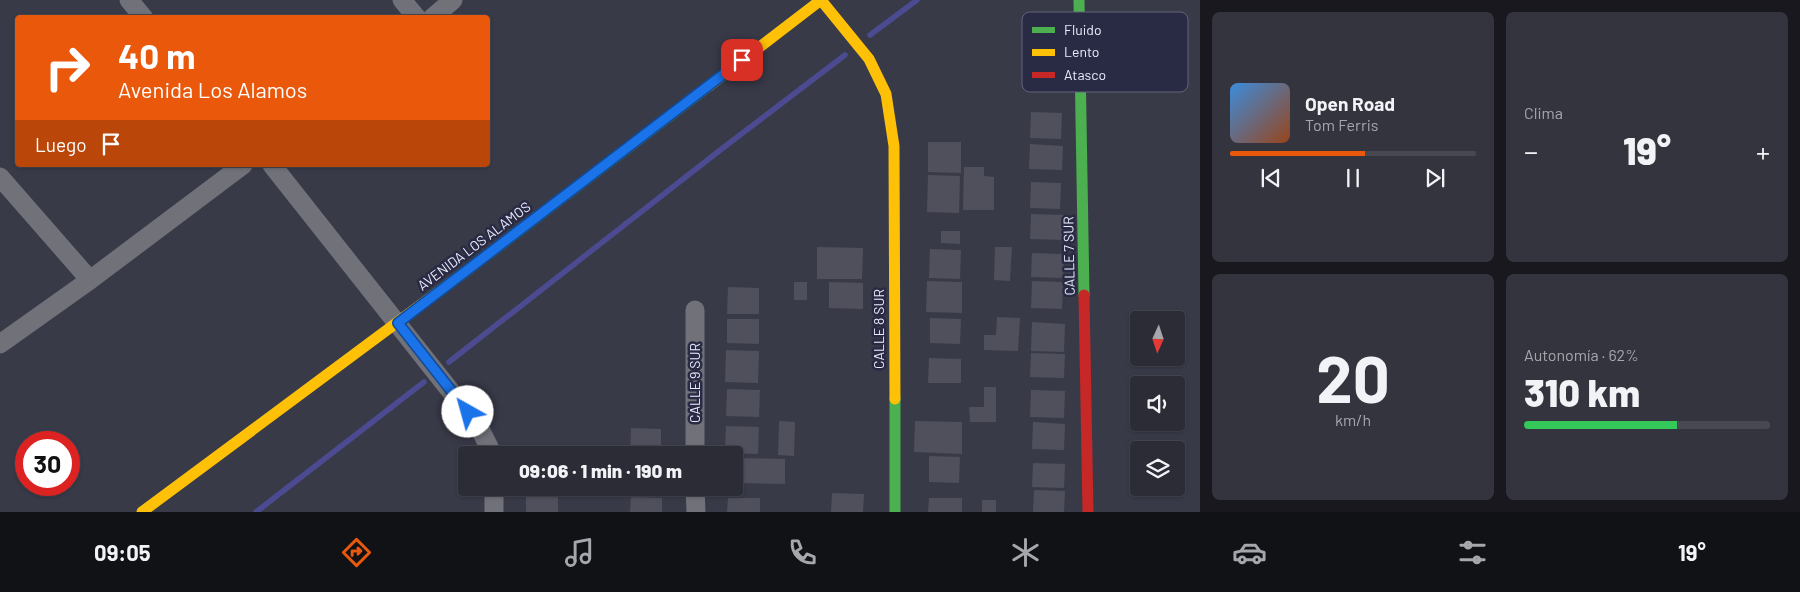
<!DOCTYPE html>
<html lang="es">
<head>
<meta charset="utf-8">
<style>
	body { margin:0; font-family:Barlow,sans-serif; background:#33343e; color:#f1f3f6; height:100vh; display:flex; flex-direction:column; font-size:19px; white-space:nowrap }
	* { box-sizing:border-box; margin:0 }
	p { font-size:16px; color:#a6a7ad }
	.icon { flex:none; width:28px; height:28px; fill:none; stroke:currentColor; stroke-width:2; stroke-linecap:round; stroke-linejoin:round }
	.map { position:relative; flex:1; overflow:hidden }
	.side { display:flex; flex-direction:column; gap:12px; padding:12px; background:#18181e; width:600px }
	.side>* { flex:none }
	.top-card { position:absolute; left:15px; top:15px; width:475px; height:152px; border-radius:5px; box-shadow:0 1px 4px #0004,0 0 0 1px #474851; background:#ea580c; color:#fff; overflow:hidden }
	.needle { width:32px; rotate:183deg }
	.fabs { position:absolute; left:1130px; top:311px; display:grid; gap:10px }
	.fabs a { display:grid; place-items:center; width:55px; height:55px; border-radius:5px; background:#2b2c36; box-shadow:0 1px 4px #0004,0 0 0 1px #474851; font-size:25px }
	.speed { position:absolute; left:15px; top:431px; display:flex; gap:10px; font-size:25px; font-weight:700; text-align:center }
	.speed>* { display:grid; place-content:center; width:65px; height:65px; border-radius:50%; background:#2b2c36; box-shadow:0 1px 4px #0004,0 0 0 1px #474851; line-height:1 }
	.speed .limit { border:8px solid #d22; background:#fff; color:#111 }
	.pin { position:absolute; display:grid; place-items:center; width:42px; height:42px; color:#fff; margin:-21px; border-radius:10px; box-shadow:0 2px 8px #0006 }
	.me { position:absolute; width:55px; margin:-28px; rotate:322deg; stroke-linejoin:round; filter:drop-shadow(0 0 4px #0008) }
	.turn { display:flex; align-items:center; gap:18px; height:105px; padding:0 20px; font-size:22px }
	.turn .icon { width:65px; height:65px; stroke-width:2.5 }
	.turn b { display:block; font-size:35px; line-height:42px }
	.then { display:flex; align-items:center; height:48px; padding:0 20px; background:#0003; gap:10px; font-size:19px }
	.big { font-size:38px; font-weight:800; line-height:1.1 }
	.side .widget { flex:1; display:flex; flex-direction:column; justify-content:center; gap:8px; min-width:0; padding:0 18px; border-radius:8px; background:#33343e }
	.side .dial { align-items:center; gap:0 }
	.dial b { font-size:65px; line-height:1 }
	.song { display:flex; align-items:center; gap:15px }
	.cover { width:60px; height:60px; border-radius:8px; background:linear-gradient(135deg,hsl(210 70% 55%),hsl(20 70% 35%)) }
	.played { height:5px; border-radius:2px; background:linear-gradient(90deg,#ea580c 55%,#474851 55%) }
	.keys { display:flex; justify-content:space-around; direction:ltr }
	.heat { display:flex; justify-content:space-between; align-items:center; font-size:28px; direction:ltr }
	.charge { height:8px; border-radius:4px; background:linear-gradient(90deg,#34c759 62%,#474851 0) }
	.side .tiles { flex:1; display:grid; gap:12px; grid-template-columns:repeat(2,1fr) }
	.trip { position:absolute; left:458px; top:446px; width:285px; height:50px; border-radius:5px; background:#2b2c36; box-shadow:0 1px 4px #0004,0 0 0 1px #474851; font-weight:800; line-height:50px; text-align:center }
	.tab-bar { display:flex; height:80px; justify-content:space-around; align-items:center; background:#111216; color:#a6a7ad }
	.tab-bar .icon { width:35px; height:35px }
	.tab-bar .on { color:#ea580c }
	.tab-bar b { font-size:22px; color:#f1f3f6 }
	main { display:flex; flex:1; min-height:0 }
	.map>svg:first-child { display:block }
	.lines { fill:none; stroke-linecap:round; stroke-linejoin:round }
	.stream { stroke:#4c4b92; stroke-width:5.5 }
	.building { fill:#4f505c }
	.street { stroke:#717179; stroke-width:19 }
	.fast { stroke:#4caf50; stroke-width:11 }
	.slow { stroke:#ffc107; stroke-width:11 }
	.jam { stroke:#c62828; stroke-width:11 }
	.route-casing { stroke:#114b97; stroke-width:12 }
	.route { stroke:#1a73e8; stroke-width:9 }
	.labels { text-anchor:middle; stroke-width:5; stroke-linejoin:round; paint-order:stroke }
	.street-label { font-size:14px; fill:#eaecfd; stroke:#292a43 }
	.key { fill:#292a43; stroke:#63647b; stroke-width:1 }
	.key-label { font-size:14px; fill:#eaecfd }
</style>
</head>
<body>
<main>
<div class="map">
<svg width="1200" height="512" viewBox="0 0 1200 512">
	<rect width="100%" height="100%" fill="#393a48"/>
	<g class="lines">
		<!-- stream -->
		<path class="stream" d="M870,35L917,0
			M449,362L719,151L845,55
			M256,512L424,382"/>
	</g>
	<!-- building -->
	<path class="building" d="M1031,112L1062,113L1061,139L1030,138Z
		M928,142H961V173L928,172Z
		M1030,144L1063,146L1062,170L1029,169Z
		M964,167H984V176L994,177V210H963Z
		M928,175L960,176L959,213L927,212Z
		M1031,182L1061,183L1060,209L1030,208Z
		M1031,214L1064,215L1063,240L1030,239Z
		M941,231H960V244L941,243Z
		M817,247L863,248L862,279H817Z
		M995,247H1012L1010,281L994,280Z
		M930,249L961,250L960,279L929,278Z
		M1032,253L1064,254L1063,278L1031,277Z
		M927,281L962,282V313L926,312Z
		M1032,281L1063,282L1062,309L1031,308Z
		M794,282H807V300H794Z
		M829,282L863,283V309L829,308Z
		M728,287L759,288V314H727Z
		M997,317L1020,318L1018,351L984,350V335H996Z
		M930,318L961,319L960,344L930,343Z
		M727,319H759V344L727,343Z
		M1032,322L1065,324L1064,352L1031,351Z
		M726,350L759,351L758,383L725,382Z
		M1031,353L1065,354L1064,378L1030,377Z
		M929,358L961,359V383H928Z
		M984,387H996V422H970L969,407H984Z
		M727,389L760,390L759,417L726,416Z
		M1031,390L1065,391L1064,418L1030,417Z
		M779,421L795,422L794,456L778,455Z
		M915,421L962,422V454L914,452Z
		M1033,422L1065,424L1064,450L1032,449Z
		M726,426L759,427L758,454L725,453Z
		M631,428L661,429V455H630Z
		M929,456L960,457L959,483L929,482Z
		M734,458L785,459V484L734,483Z
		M1033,463L1065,464L1064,488L1032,487Z
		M525,488H558V490L525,489Z
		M629,488H662V490H629Z
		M1034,490L1065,491L1064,512H1033Z
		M526,493L558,494V512H526Z
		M832,493L864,494L863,512H831Z
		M631,497L662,498V512H630Z
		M728,498H760V512H727Z
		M929,498H962V512H928Z
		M982,500H996V512H982Z"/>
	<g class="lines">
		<!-- street -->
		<path class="street" d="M129,0L144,18
			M402,0L417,18
			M432,18L453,0
			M272,165L479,427L493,455
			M0,177L90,280
			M695,310V455
			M0,344L90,280L243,165
			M695,488L696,512
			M494,512V488"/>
		<!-- fast -->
		<path class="fast" d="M1079,0L1084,295
			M469,269L709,86
			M895,399V512"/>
		<!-- slow -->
		<path class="slow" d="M821,0L869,59L886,94L894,146L895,399
			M709,86L821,0
			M142,512L469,269"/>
		<!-- jam -->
		<path class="jam" d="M1084,295L1088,512"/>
	</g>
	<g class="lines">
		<defs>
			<path id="route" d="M468,412L398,323L742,60"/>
		</defs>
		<!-- route casing -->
		<use href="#route" class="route-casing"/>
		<!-- route -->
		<use href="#route" class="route"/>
	</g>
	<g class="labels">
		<!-- street labels -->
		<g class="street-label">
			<text transform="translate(474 246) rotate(-37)" y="5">AVENIDA LOS ALAMOS</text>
			<text transform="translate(1069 256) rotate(-91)" y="5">CALLE 7 SUR</text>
			<text transform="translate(879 329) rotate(-90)" y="5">CALLE 8 SUR</text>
			<text transform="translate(695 383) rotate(-90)" y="5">CALLE 9 SUR</text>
		</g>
	</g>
	<!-- legend -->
	<rect x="1022" y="12" width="166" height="80" rx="8" class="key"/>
	<rect x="1032" y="27" width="23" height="6" fill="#4caf50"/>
	<rect x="1032" y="49" width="23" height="7" fill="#ffc107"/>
	<rect x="1032" y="72" width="23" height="6" fill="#c62828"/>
	<g class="key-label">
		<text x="1064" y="35">Fluido</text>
		<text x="1064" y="57">Lento</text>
		<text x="1064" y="80">Atasco</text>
	</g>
</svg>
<div class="fabs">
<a><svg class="needle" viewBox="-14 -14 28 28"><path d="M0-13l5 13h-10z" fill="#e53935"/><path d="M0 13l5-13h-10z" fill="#a6a7ad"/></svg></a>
<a><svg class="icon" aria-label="sound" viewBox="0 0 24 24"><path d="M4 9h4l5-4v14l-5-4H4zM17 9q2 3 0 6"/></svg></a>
<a><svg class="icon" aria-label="layers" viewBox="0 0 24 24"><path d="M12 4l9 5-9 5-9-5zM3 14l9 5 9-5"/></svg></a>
</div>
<div class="speed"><div class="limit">30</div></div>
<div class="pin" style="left:742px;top:60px;background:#d93025"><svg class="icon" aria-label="arrive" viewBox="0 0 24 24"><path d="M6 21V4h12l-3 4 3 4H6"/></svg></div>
<svg class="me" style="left:468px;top:412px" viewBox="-20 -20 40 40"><circle r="19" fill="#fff"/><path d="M0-13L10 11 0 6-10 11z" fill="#1a73e8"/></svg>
<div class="trip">09:06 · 1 min · 190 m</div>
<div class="top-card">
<div class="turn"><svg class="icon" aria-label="right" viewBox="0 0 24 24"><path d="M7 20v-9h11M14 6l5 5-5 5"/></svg><div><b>40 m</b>Avenida Los Alamos</div></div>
<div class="then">Luego<svg class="icon" aria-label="arrive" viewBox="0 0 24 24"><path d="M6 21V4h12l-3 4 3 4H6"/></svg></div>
</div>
</div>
<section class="side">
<div class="tiles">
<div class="widget">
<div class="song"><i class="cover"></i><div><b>Open Road</b><p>Tom Ferris</p></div></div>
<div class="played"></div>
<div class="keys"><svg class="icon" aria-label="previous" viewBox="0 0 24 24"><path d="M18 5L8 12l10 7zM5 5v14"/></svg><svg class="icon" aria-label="pause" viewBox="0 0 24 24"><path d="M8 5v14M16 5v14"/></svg><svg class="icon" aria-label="next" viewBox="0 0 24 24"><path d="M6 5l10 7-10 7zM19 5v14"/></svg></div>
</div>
<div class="widget"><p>Clima</p>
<div class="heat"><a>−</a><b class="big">19°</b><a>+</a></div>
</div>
<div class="widget dial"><b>20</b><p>km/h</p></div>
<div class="widget"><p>Autonomía · 62%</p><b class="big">310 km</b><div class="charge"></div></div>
</div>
</section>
</main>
<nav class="tab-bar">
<b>09:05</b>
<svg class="icon on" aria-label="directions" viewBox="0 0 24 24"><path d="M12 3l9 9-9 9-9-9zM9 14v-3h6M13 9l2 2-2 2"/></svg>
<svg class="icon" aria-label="music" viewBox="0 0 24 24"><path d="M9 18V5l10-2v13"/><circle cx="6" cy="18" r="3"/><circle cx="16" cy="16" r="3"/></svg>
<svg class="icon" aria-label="phone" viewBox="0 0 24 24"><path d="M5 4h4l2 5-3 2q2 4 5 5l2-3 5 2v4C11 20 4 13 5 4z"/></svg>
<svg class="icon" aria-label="climate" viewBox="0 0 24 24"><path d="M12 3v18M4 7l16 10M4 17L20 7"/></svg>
<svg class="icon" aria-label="car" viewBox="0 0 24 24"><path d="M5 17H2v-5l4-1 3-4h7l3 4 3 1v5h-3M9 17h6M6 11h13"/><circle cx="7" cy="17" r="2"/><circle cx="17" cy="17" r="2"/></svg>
<svg class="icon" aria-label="filters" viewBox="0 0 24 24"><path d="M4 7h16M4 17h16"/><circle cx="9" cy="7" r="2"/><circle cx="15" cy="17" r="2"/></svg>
<b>19°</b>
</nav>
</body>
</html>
